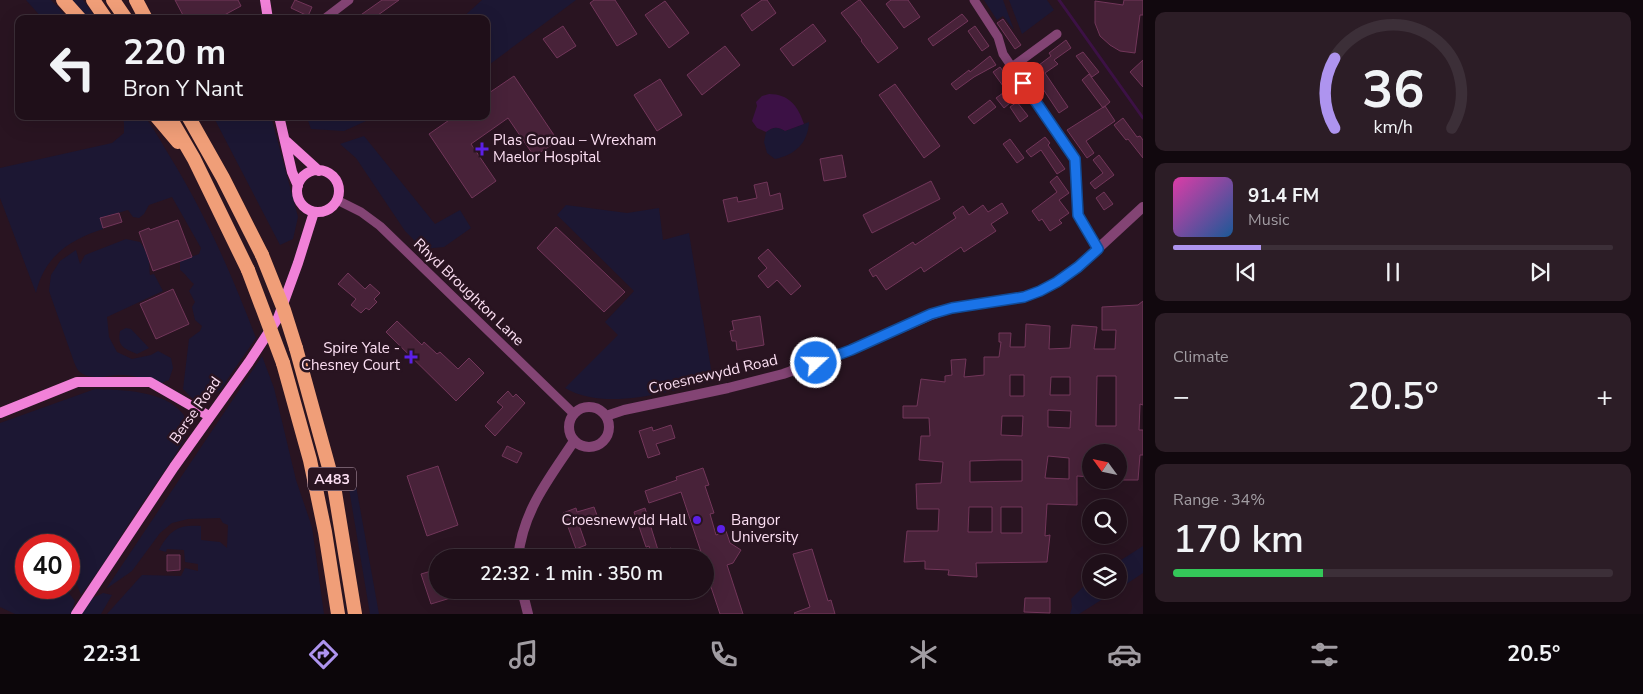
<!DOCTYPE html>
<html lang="en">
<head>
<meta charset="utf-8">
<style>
	body { margin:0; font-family:"Nunito Sans",sans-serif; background:#2c1d26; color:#f1f3f6; height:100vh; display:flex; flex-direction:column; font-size:19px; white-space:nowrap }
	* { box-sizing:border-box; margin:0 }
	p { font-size:16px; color:#a19ca2 }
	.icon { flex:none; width:28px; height:28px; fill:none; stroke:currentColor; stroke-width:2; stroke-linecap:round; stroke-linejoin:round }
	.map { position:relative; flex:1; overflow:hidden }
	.side { display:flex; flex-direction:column; gap:12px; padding:12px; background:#11080e; width:500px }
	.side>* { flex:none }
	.banner { position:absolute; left:15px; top:15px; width:475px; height:105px; border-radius:10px; box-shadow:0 5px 20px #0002,0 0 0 1px #3c2f38; background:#1f0f19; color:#f1f3f6; overflow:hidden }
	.needle { width:32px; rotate:303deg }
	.buttons { position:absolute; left:1082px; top:444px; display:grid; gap:10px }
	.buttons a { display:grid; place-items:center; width:45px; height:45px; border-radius:50%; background:#1f0f19; box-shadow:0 5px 20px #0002,0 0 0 1px #3c2f38; font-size:25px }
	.speed { position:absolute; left:15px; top:534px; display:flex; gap:10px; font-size:25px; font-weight:700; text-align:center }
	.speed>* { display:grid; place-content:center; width:65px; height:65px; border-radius:50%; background:#1f0f19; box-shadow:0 5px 20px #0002,0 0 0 1px #3c2f38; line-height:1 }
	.speed .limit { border:8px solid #d22; background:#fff; color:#111 }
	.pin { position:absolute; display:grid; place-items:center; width:42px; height:42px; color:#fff; margin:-21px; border-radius:10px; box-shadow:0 2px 8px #0006 }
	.me { position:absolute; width:55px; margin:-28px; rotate:69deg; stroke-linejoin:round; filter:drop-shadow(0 0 4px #0008) }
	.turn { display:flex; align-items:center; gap:18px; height:105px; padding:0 25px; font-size:22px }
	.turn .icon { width:65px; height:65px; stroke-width:2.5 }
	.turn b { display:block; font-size:35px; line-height:42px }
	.big { font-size:38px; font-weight:600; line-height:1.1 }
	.side .widget { flex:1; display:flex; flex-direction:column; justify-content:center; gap:8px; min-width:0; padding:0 18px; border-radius:10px; background:#2c1d26 }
	.side .dial { align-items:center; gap:0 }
	.dial svg { height:130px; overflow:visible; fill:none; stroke:#3c2f38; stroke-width:7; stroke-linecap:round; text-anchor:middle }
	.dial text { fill:#f1f3f6; stroke:none }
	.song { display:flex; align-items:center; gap:15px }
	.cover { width:60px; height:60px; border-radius:8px; background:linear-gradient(135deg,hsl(320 70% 55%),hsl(210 70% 35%)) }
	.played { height:5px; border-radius:2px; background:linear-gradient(90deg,#ae94ef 20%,#3c2f38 20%) }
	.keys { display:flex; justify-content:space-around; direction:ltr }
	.heat { display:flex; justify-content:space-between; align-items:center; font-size:28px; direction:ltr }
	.charge { height:8px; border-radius:4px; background:linear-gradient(90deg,#34c759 34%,#3c2f38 0) }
	.trip { position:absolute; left:429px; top:549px; width:285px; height:50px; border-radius:25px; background:#1f0f19; box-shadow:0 5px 20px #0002,0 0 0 1px #3c2f38; font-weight:600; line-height:50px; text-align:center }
	.menu { display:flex; height:80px; justify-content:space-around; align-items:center; background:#0c060a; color:#a19ca2 }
	.menu .icon { width:35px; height:35px }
	.menu .on { color:#ae94ef }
	.menu b { font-size:22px; color:#f1f3f6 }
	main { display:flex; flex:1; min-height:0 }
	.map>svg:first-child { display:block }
	.green { fill:#1c1733 }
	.water { fill:#3c1145 }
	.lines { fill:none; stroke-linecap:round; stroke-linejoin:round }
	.stream { stroke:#3c1145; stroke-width:3 }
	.building { fill:#482239; stroke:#72365a; fill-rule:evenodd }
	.minor { stroke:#834474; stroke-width:9 }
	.tertiary { stroke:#834474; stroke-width:10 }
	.secondary { stroke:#f181d8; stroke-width:10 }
	.trunk { stroke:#f09e78; stroke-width:14 }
	.trunk-bridge { stroke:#f09e78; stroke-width:14 }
	.route-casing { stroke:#114b97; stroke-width:12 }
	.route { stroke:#1a73e8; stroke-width:9 }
	.poi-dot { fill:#5c20e7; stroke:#291421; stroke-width:2 }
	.labels { text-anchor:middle; stroke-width:5; stroke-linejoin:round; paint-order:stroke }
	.shield { fill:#291421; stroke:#bda2b4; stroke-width:1 }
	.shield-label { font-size:14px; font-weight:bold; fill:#fcdff3 }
	.poi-label { font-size:15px; fill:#fcdff3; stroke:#291421; text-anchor:start }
	.street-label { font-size:15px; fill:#fcdff3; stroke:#291421 }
</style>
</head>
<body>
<main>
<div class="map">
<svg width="1143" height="614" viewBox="0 0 1143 614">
	<rect width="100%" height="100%" fill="#291421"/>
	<!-- green -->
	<path class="green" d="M26,0H51L69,19H43Z
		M70,0H83L97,19H86Z
		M482,0H576L486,67V19H461Z
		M984,0H1003L1014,30L1003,16L997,20Z
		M1009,0H1047L1054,10L1022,34Z
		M120,116H144C154,128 161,142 169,155C205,213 232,275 256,338L220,390L210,398L193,399L183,389L189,339L200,331L202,326L195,320L192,307L195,302L189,291L194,284C188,279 186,274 180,270V261L199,254L201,248L172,197L149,205L144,214L139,218L133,217L128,210L100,218L103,229C69,240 44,257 36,293L0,198V168L112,143L124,133V122Z
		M213,116H271L298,217L293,239L280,245Z
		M310,116H377L344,131L311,129L307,118Z
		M809,122C808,143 795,155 775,159L767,153L764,142L766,132C773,127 777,126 785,131Z
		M364,136L435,224L460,210L471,228L444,247L423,249L405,231L356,158L340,144Z
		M566,205L627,213L659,208L663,240L689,233L713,381C670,391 606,412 565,388L618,335L605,322L634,291L557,215Z
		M126,239L140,242C144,247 148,255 149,262C150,267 149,270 150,275L154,274L163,291L107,317L109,337L117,352L132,359L151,355L158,351L171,358L173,368L169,380L159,384C147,379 135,375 121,375C109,375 94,380 83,374C78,372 76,367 74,362L49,291L51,275L60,261L76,250L80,264L85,255Z
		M126,328L131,329L149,348L137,354C124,348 117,347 120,331Z
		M262,356L274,388L296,480L312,527L324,614H107L142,575L181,576L185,568L198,571V564L185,562L184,550L167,549L166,552L159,550C171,529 178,525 201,526V540L220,542L227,548L228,525L223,523L220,518L188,519L172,523L160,533L132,571L106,589Z
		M95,389C122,390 164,390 183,414C186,418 187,425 189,429C178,454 161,475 146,498C124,530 104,564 81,595L77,585L78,572L69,583V545H26V588H65L75,601L71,614H15L0,607V423Z
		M353,469L379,614H370L346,471Z
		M1143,546V573L1119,589L1118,562Z
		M1091,579V590H1117L1079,614H1070L1072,607L1071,599Z
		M103,593L112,595L101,614H78L87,601Z"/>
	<!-- water -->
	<path class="water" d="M769,94C789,94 798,106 804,124L785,131C777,126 773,127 766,132L757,128L752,121L757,106L756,102L762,96Z"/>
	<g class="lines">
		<!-- stream -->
		<path class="stream" d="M1059,0L1143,118"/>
	</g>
	<!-- building -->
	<path class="building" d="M175,0H238L241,6L217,19H185Z
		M295,0L312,7L308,16L291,8Z
		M382,0H399L378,15L381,19H355Z
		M594,0H615L637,34L617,46L590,3Z
		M762,0H767L776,13L752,31L741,15Z
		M859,0H860L898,48L878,63L861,41L862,40L841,13Z
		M891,0H908L920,17L904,28L886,4Z
		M1124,0H1143V15H1140L1135,53L1120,51L1110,45L1100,36L1095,23V1L1123,5Z
		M665,1L689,33L669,48L645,15Z
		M962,14L968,21L933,46L928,39Z
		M1003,19L1021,45L1015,49L997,23Z
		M813,24L826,41L793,66L780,49Z
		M563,26L576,46L557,58L543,39Z
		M975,26L989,46L982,51L968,31Z
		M1066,40L1071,48L1054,60L1058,64L1045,73L1068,107L1059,113L1031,71L1051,56L1049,53Z
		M725,46L740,65L702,95L687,75Z
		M1083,52L1099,72L1092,77L1076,56Z
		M990,56L996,65L974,77L956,90L951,84L969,70L970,72Z
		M1143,60V87L1130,72Z
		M1000,67L1010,81L1003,86L993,72Z
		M1089,74L1110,102L1103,108L1082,80Z
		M514,76L558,141L534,156L508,118L471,144L496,181L472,198L429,134L455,116H486V95Z
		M660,79L682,115L657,131L634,95Z
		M895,84L940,146L924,158L879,95Z
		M1003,93L1010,103L1004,108L996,98Z
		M990,100L996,107L974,124L968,117Z
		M1017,102L1028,116L1020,122L1010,107Z
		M1105,106L1115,121L1086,141L1094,153L1087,158L1067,130Z
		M1123,118L1137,137L1140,136L1143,140V158L1128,139L1126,140L1114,125Z
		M1045,137L1050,143L1048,145L1065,169L1057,174L1041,150L1031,157L1026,151Z
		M1010,139L1024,158L1017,163L1003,144Z
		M842,155L846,177L824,181L820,159Z
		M1099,155L1114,175L1095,189L1090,183L1103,173L1093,160Z
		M1057,176L1069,193L1059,200L1069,213L1059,220L1062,223L1050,231L1042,219L1039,221L1032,211L1057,192L1050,182Z
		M931,181L940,199L872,233L863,215Z
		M767,182L770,196L780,193L783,209L728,222L723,200L737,197L738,202L757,198L754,185Z
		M1104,192L1113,204L1104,210L1096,198Z
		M1002,203L1008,213L991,224L996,231L964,252L961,247L924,272L921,267L886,290L876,275L873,277L869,270L913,242L915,245L956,218L953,213L963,206L969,215L983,205L988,212Z
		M119,213L122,222L103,228L100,218Z
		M178,220L192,257L153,271L139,232L149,228L150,230Z
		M556,227L625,292L604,312L537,248Z
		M768,249L801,286L791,295L777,280L768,288L758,276L767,268L758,258Z
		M348,273L365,289L370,284L380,293L374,299L377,302L369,310L366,308L361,313L351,305L356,299L338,284Z
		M173,289L189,324L156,339L140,304Z
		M1143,301V405L1140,404L1139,430H1143V455H1140L1138,480H1119V452H1091V477L1077,476V505L1047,504L1045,536L1050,535L1047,562L976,563L977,577L948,575L949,570L925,569V561L904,562L907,531H938L939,509H917L916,484L941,483L943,462L919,460L921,436H930L929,418H903V406H917L921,379L945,382V376L952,375L951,360L966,359L964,377L984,375V357H999L1001,342H999V333H1011L1010,347H1025L1026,324L1050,326L1049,349L1070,348L1072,325L1097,327L1094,349H1115L1116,330H1102V307L1138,305ZM1010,375H1024V396H1010ZM1097,376H1116V426H1096ZM1051,377H1070V395H1050ZM1048,410L1071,411L1070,428L1048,427ZM1002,416H1023L1022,436L1001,435ZM1048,456L1069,458V479L1045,478ZM1000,460H1022V481L970,482V461ZM969,507H992V532H968ZM1001,507H1022V533H1001Z
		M760,316L764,345L737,350L736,341H732L730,331L734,330L732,321Z
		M397,321L422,345L424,342L437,354L440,352L458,369L469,358L484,373L456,401L386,332Z
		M508,391L513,397L516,394L525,403L495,436L485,426L503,407L497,402Z
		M671,425L675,438L656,444L660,454L648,458L639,431L652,427L653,431Z
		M507,446L522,453L517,463L502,456Z
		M438,466L458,525L427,536L407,476Z
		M703,468L709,485L705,486L714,513L710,514L716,535L726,531L730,543L741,550L733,563L727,565L743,614H720L710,584L713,583L705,558L701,552L681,492L649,503L645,491L677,480L676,477Z
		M594,507L598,518L579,525L586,545L576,549L563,513L576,508L577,512Z
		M645,508L658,550L662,549L663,551L671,548L675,558H641L651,553L649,546L646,547L634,512Z
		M812,549L828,601L831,600L835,614H795L794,613L810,607L793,554Z
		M167,555H180V570L167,571Z
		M438,569V590H470V592L431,604L421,574Z
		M1025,598H1050V613L1024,612Z"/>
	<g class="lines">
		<!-- minor -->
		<path class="minor" d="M974,0L998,37L1003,54L1075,159L1078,215L1098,249
			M324,19L349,0
			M1012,67L1057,34
			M337,200L361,212L380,226L574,414"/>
		<!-- tertiary -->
		<path class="tertiary" d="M569 427a20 20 0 1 1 40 0a20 20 0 1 1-40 0Z
			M606,416L624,410L728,388L783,374L851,350L931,315L952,308L1023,297L1040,291L1057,282L1078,267L1143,207
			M518,558C523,510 549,479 574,441
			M522,590L528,614"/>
		<!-- secondary -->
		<path class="secondary" d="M265,0L268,19
			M279,116L292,172L298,186
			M286,141L319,171
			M297 191a21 21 0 1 1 42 0a21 21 0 1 1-42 0Z
			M0,413L77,382H150L209,416
			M76,614L174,467L249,362L278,318L298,263L314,212"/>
		<!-- trunk -->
		<path class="trunk" d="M63,0L80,19
			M93,0L106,19
			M113,0L126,19
			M136,0L146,19
			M156,116L178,142
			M169,116L194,159L248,270
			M188,116L223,178L262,255
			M296,348L334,486L355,614
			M283,363L310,460L325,532L338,614"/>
		<!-- trunk-bridge -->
		<path class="trunk-bridge" d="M262,255L284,310L296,348
			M248,270L283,363"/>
	</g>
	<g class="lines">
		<defs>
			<path id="route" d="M816,363L851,350L931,314L952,308L1024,297L1040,291L1057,282L1078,267L1098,249L1078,215L1075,159L1023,83"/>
		</defs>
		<!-- route casing -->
		<use href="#route" class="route-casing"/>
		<!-- route -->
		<use href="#route" class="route"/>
	</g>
	<!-- markers -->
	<g class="poi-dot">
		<path d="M479.5 141.5h5v5h5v5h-5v5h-5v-5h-5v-5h5z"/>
		<path d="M408.5 349.5h5v5h5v5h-5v5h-5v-5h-5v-5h5z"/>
		<circle cx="697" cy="520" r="5"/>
		<circle cx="721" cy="529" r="5"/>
	</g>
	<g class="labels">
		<!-- shield labels -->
		<rect class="shield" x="308" y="467.5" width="48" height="23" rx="4"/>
		<g class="shield-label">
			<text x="332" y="484">A483</text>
		</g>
		<!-- poi labels -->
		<g class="poi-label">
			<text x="493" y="145">Plas Goroau – Wrexham<tspan x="493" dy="17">Maelor Hospital</tspan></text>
			<text x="400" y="353" text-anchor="end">Spire Yale -<tspan x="400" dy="17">Chesney Court</tspan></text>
			<text x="687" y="525" text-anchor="end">Croesnewydd Hall</text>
			<text x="731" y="525">Bangor<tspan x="731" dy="17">University</tspan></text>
		</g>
		<!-- street labels -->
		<g class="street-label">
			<text transform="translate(469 292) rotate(44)" y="5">Rhyd Broughton Lane</text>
			<text transform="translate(713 374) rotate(-13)" y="5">Croesnewydd Road</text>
			<text transform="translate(195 410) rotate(-55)" y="5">Berse Road</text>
		</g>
	</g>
</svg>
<div class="buttons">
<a><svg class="needle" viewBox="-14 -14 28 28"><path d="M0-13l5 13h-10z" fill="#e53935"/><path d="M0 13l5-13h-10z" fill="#a19ca2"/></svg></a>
<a><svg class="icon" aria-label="search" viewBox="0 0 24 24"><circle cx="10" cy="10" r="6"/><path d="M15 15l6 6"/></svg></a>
<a><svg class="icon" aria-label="layers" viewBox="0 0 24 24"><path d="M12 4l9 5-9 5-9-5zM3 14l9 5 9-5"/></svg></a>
</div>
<div class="speed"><div class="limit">40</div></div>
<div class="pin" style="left:1023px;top:83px;background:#d93025"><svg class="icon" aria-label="arrive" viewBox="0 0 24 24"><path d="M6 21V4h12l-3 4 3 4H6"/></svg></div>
<svg class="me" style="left:816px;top:363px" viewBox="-20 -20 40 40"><circle r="17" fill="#1a73e8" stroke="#fff" stroke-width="3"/><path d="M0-11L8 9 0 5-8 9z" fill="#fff"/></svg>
<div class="trip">22:32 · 1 min · 350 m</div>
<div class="banner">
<div class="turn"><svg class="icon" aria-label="left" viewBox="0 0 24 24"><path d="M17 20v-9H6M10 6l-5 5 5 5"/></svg><div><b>220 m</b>Bron Y Nant</div></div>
</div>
</div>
<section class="side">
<div class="widget dial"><svg viewBox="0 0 100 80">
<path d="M14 69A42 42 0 1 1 86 69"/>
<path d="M14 69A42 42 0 0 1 14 26" stroke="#ae94ef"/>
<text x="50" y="56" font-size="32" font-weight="700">36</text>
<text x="50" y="72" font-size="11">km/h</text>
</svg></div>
<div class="widget">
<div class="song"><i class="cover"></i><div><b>91.4 FM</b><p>Music</p></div></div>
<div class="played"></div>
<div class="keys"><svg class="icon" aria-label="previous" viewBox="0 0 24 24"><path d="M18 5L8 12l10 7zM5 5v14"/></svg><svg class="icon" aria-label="pause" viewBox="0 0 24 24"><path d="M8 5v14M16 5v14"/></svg><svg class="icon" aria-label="next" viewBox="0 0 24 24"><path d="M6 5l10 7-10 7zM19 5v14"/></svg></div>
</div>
<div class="widget"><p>Climate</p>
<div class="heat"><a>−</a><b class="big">20.5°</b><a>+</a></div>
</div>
<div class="widget"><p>Range · 34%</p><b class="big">170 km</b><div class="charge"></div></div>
</section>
</main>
<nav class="menu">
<b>22:31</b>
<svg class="icon on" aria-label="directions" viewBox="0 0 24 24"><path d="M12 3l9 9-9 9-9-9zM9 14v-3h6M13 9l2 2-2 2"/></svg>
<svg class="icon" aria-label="music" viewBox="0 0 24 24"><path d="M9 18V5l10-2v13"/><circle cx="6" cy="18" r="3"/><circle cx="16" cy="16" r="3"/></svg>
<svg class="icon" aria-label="phone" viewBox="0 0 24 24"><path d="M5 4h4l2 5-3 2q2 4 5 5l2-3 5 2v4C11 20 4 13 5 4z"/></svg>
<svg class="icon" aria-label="climate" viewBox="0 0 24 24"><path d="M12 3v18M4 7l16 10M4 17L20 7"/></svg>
<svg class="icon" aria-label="car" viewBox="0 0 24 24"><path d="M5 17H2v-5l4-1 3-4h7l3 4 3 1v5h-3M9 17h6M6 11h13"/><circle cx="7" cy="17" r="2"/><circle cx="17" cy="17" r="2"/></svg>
<svg class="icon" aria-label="filters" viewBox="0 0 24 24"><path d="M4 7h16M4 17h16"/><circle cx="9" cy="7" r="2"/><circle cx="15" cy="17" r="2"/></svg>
<b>20.5°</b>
</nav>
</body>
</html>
